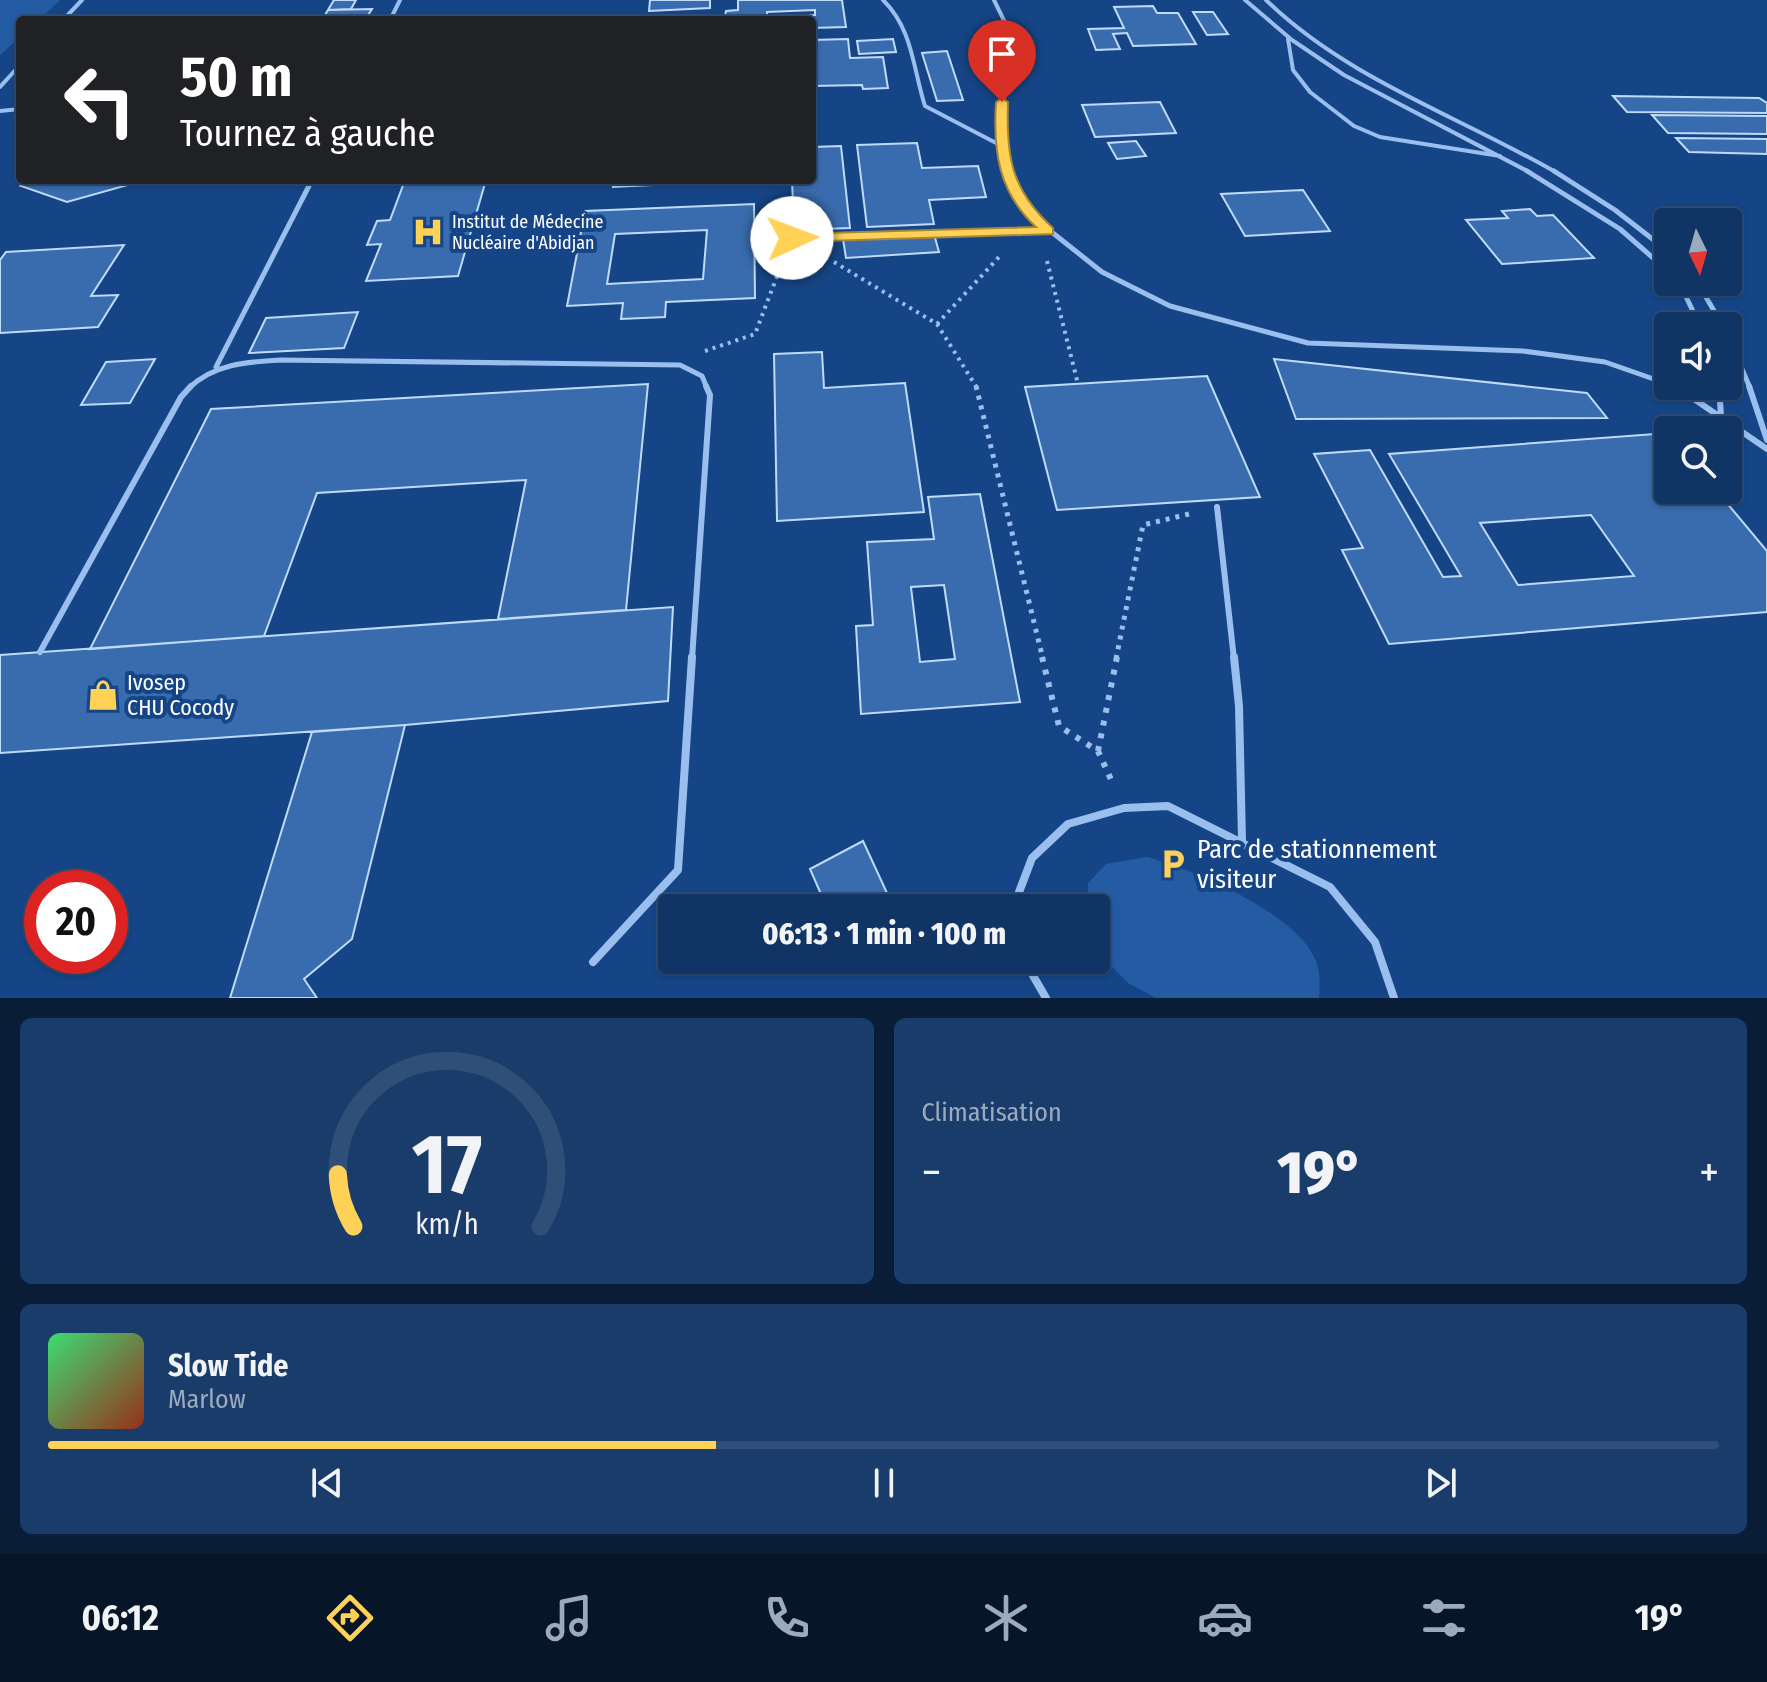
<!DOCTYPE html>
<html lang="fr">
<head>
<meta charset="utf-8">
<style>
	body { margin:0; font-family:"Fira Sans Condensed",sans-serif; background:#193c6a; color:#f1f3f6; height:100vh; display:flex; flex-direction:column; font-size:30px; white-space:nowrap }
	* { box-sizing:border-box; margin:0 }
	p { font-size:26px; color:#9caabf }
	.icon { flex:none; width:44px; height:44px; fill:none; stroke:currentColor; stroke-width:2; stroke-linecap:round; stroke-linejoin:round }
	.map { position:relative; height:998px; overflow:hidden }
	.side { display:flex; flex-direction:column; gap:20px; padding:20px; background:#091d37; flex:1 }
	.side>* { flex:none }
	.guide { position:absolute; left:16px; top:16px; width:800px; height:168px; border-radius:8px; box-shadow:0 2px 6px #0004,0 0 0 2px #304f78; background:#202124; color:#fff; overflow:hidden }
	.needle { width:52px; rotate:175deg }
	.buttons { position:absolute; left:1654px; top:208px; display:grid; gap:16px }
	.buttons a { display:grid; place-items:center; width:88px; height:88px; border-radius:8px; background:#103464; box-shadow:0 2px 6px #0004,0 0 0 2px #304f78; font-size:40px }
	.speed { position:absolute; left:24px; top:870px; display:flex; gap:16px; font-size:40px; font-weight:700; text-align:center }
	.speed>* { display:grid; place-content:center; width:104px; height:104px; border-radius:50%; background:#103464; box-shadow:0 2px 6px #0004,0 0 0 2px #304f78; line-height:1 }
	.speed .limit { border:12px solid #d22; background:#fff; color:#111 }
	.pin { position:absolute; display:grid; place-items:center; width:68px; height:68px; color:#fff; margin:-82px -34px; border-radius:50% 50% 50% 0; rotate:-45deg; box-shadow:0 0 8px #0007 }
	.pin .icon { rotate:45deg }
	.me { position:absolute; width:88px; margin:-44px; rotate:88deg; stroke-linejoin:round; filter:drop-shadow(0 0 6px #0008) }
	.turn { display:flex; align-items:center; gap:28px; height:168px; padding:0 32px; font-size:36px }
	.turn .icon { width:104px; height:104px; stroke-width:2.5 }
	.turn b { display:block; font-size:56px; line-height:68px }
	.big { font-size:60px; font-weight:800; line-height:1.1 }
	.side .widget { flex:1; display:flex; flex-direction:column; justify-content:center; gap:12px; min-width:0; padding:0 28px; border-radius:12px; background:#193c6a }
	.side .dial { align-items:center; gap:0 }
	.dial svg { height:208px; overflow:visible; fill:none; stroke:#304f78; stroke-width:7; stroke-linecap:round; text-anchor:middle }
	.dial text { fill:#f1f3f6; stroke:none }
	.song { display:flex; align-items:center; gap:24px }
	.cover { width:96px; height:96px; border-radius:12px; background:linear-gradient(135deg,hsl(140 70% 55%),hsl(10 70% 35%)) }
	.played { height:8px; border-radius:4px; background:linear-gradient(90deg,#ffd157 40%,#304f78 40%) }
	.keys { display:flex; justify-content:space-around; direction:ltr }
	.heat { display:flex; justify-content:space-between; align-items:center; font-size:44px; direction:ltr }
	.side .tiles { flex:1; display:grid; gap:20px; grid-template-columns:1fr 1fr }
	.widget:last-child { grid-column:span 2 }
	.trip { position:absolute; left:658px; top:894px; width:452px; height:80px; border-radius:8px; background:#103464; box-shadow:0 2px 6px #0004,0 0 0 2px #304f78; font-weight:800; line-height:80px; text-align:center }
	.tabs { display:flex; height:128px; justify-content:space-around; align-items:center; background:#061528; color:#9caabf }
	.tabs .icon { width:56px; height:56px }
	.tabs .current { color:#ffd157 }
	.tabs b { font-size:36px; color:#f1f3f6 }
	.map>svg:first-child { display:block }
	.green { fill:#245ca4 }
	.building { fill:#396cae; stroke:#c0dafa; stroke-width:2; fill-rule:evenodd }
	.lines { fill:none; stroke-linecap:round; stroke-linejoin:round }
	.path-far2 { stroke:#9abfee; stroke-width:4; stroke-dasharray:3 5; stroke-linecap:butt }
	.path-far1 { stroke:#9abfee; stroke-width:5; stroke-dasharray:4 6; stroke-linecap:butt }
	.path { stroke:#9abfee; stroke-width:6; stroke-dasharray:5 8; stroke-linecap:butt }
	.lane-far3 { stroke:#9abfee; stroke-width:4 }
	.lane-far2 { stroke:#9abfee; stroke-width:5 }
	.lane-far1 { stroke:#9abfee; stroke-width:6 }
	.lane { stroke:#9abfee; stroke-width:8 }
	.route { fill:#ffd157; stroke:#a68839; stroke-width:2 }
	.labels { text-anchor:middle; stroke-width:8; stroke-linejoin:round; paint-order:stroke }
	.far-poi-label { font-size:18px; fill:#fff; stroke:#154586; text-anchor:start }
	.poi-label { font-size:22px; fill:#fff; stroke:#154586; text-anchor:start }
	.near-poi-label { font-size:26px; fill:#fff; stroke:#154586; text-anchor:start }
</style>
</head>
<body>
<div class="map">
<svg width="1767" height="998" viewBox="0 0 1767 998">
	<rect width="100%" height="100%" fill="#154586"/>
	<!-- green -->
	<path class="green" d="M0,0H60L39,20H20V37L0,55Z
		M1147,857C1194,870 1297,913 1316,961C1320,971 1320,988 1319,998H1156L1128,983L1096,950V908H1087L1088,883L1106,864Z"/>
	<!-- building -->
	<path class="building" d="M334,0H356L351,9L328,10Z
		M650,0H710V8L649,11Z
		M738,0H842L846,27L812,28V20H652L725,16L726,11L738,10ZM815,10V15L767,17V12Z
		M1153,6L1157,13H1178L1196,44L1133,46L1127,33L1113,34L1120,49L1096,50L1088,29L1124,28L1114,7Z
		M372,9L365,20H322L328,10Z
		M1193,12H1213L1228,34L1207,35Z
		M848,39L850,58L883,57L888,88L863,89L862,85L812,86V40Z
		M893,39L896,52L859,54L857,41Z
		M947,51L963,100L937,101L922,53Z
		M1613,96L1759,98L1767,103V113L1627,112Z
		M1160,102L1176,133L1095,137L1082,105Z
		M1652,115L1767,116V134L1668,133Z
		M1676,138L1767,139V154L1689,152Z
		M1136,141L1146,156L1117,159L1108,143Z
		M917,143L922,168L978,166L986,197L929,200L934,224L867,227L857,145Z
		M841,146L850,228L794,230L792,180H812V147Z
		M36,180H133L135,183L67,202L21,186Z
		M405,180H486L458,276L366,281L381,244L367,245L377,221L390,220Z
		M614,180H696V183L613,187Z
		M1303,190L1330,231L1245,236L1221,194Z
		M754,204L755,298L666,302L665,317L621,319L623,303L567,306L585,211ZM707,230L703,279L607,284L615,234Z
		M1530,209L1537,216L1553,215L1594,258L1502,264L1466,220L1508,218L1502,211Z
		M934,234L939,252L846,258L843,239Z
		M124,245L91,296L118,295L98,327L0,333V260L6,252Z
		M358,312L344,348L249,353L266,318Z
		M822,352L824,388L905,383L924,512L777,521L774,354Z
		M155,359L130,403L81,405L106,362Z
		M1274,359L1587,393L1607,418L1296,419Z
		M1207,376L1260,497L1057,510L1025,387Z
		M648,384L626,610L498,619L526,480L317,493L264,636L90,649L211,409Z
		M1668,433V490H1716L1767,551V612L1389,644L1342,550L1363,548L1314,454L1370,450L1443,577L1461,576L1389,454ZM1591,515L1634,576L1518,585L1480,523Z
		M980,494L1020,702L861,714L856,626L873,625L867,542L934,539L928,497ZM944,585L955,659L920,662L911,587Z
		M673,607L668,701L405,725L0,753V655Z
		M405,725L352,939L304,979L317,998H230L312,732Z
		M863,841L893,906L827,908L810,869Z"/>
	<g class="lines">
		<!-- path-far2 -->
		<path class="path-far2" d="M1047,261L1078,384
			M834,262L937,324L977,388
			M937,324L999,257
			M705,351L755,334L784,258"/>
		<!-- path-far1 -->
		<path class="path-far1" d="M976,386L1043,659
			M1116,659L1143,525L1193,513"/>
		<!-- path -->
		<path class="path" d="M1042,657L1059,726L1098,751L1113,784
			M1098,751L1117,657"/>
		<!-- lane-far3 -->
		<path class="lane-far3" d="M883,0C913,29 913,69 925,106L1000,145
			M994,0L1014,41L1016,68L1002,102L1000,145L1007,173
			M1245,0L1292,40L1344,75L1531,173
			M1266,0C1347,79 1461,117 1557,173
			M63,20L82,0
			M390,20L400,0
			M1288,39L1293,70L1310,92L1354,126L1380,137L1500,156
			M0,87L20,65
			M0,111L20,109"/>
		<!-- lane-far2 -->
		<path class="lane-far2" d="M1006,171L1034,218L1102,272L1170,306L1308,343L1523,351L1605,362L1668,384
			M1527,171L1620,229L1668,271
			M1554,171L1615,210L1668,251
			M792,238L1048,231
			M1679,282L1700,326
			M1697,282L1723,326
			M1728,336L1750,388
			M216,367L312,180
			M1675,386L1678,388
			M189,388C214,364 246,362 280,360L680,365L702,376L707,388"/>
		<!-- lane-far1 -->
		<path class="lane-far1" d="M1675,386L1767,449
			M1719,386L1721,416
			M1749,386L1767,440
			M1217,507L1234,659
			M40,652L181,397L191,386
			M692,659L710,395L706,386"/>
		<!-- lane -->
		<path class="lane" d="M1234,657L1239,706L1242,840
			M1013,908L1032,858L1068,824L1124,808L1168,806L1330,887L1375,942L1394,998
			M1024,960L1046,998
			M593,962L678,870L692,657"/>
	</g>
	<!-- route -->
	<path class="route" d="M1002,98L1008,102C1006,156 1011,190 1053,228V234L792,242L785,238L792,234L1036,227C998,192 993,150 996,102Z"/>
	<!-- icons -->
	<defs>
		<symbol id="hospital-bare" viewBox="-9 -9 18 18"><path d="M-5-5h3v3.5h4V-5h3V5h-3V1.5h-4V5h-3Z" fill="#ffd157" stroke="#154586" stroke-width="2.5" paint-order="stroke"/></symbol>
		<symbol id="shop-bare" viewBox="-9 -9 18 18"><path d="M-5-2.5h2.3a2.7 3.5 0 0 1 5.4 0H5L5.5 6h-11ZM-1.5-2.5h3a1.5 2.3 0 0 0-3 0Z" fill="#ffd157" stroke="#154586" stroke-width="2.5" paint-order="stroke"/></symbol>
		<symbol id="parking-bare" viewBox="-9 -9 18 18"><path d="M-3.5-5.5H1a3.5 3.5 0 0 1 0 7H-1V5.5H-3.5ZM-1-3.4V-.6H.8a1.4 1.4 0 0 0 0-2.8Z" fill="#ffd157" stroke="#154586" stroke-width="2.5" paint-order="stroke"/></symbol>
	</defs>
	<g fill-rule="evenodd">
		<use href="#hospital-bare" x="406" y="210" width="44" height="44"/>
		<use href="#shop-bare" x="81" y="673" width="44" height="44"/>
		<use href="#parking-bare" x="1151" y="842" width="44" height="44"/>
	</g>
	<g class="labels">
		<!-- far-poi labels -->
		<g class="far-poi-label">
			<text x="452" y="228">Institut de Médecine<tspan x="452" dy="21">Nucléaire d'Abidjan</tspan></text>
		</g>
		<!-- poi labels -->
		<g class="poi-label">
			<text x="127" y="690">Ivosep<tspan x="127" dy="25">CHU Cocody</tspan></text>
		</g>
		<!-- near-poi labels -->
		<g class="near-poi-label">
			<text x="1197" y="858">Parc de stationnement<tspan x="1197" dy="30">visiteur</tspan></text>
		</g>
	</g>
</svg>
<div class="buttons">
<a><svg class="needle" viewBox="-14 -14 28 28"><path d="M0-13l5 13h-10z" fill="#e53935"/><path d="M0 13l5-13h-10z" fill="#9caabf"/></svg></a>
<a><svg class="icon" aria-label="sound" viewBox="0 0 24 24"><path d="M4 9h4l5-4v14l-5-4H4zM17 9q2 3 0 6"/></svg></a>
<a><svg class="icon" aria-label="search" viewBox="0 0 24 24"><circle cx="10" cy="10" r="6"/><path d="M15 15l6 6"/></svg></a>
</div>
<div class="speed"><div class="limit">20</div></div>
<div class="pin" style="left:1002px;top:102px;background:#d93025"><svg class="icon" aria-label="arrive" viewBox="0 0 24 24"><path d="M6 21V4h12l-3 4 3 4H6"/></svg></div>
<svg class="me" style="left:792px;top:238px" viewBox="-20 -20 40 40"><circle r="19" fill="#fff"/><path d="M0-13L10 11 0 6-10 11z" fill="#ffd157"/></svg>
<div class="trip">06:13 · 1 min · 100 m</div>
<div class="guide">
<div class="turn"><svg class="icon" aria-label="left" viewBox="0 0 24 24"><path d="M17 20v-9H6M10 6l-5 5 5 5"/></svg><div><b>50 m</b>Tournez à gauche</div></div>
</div>
</div>
<section class="side">
<div class="tiles">
<div class="widget dial"><svg viewBox="0 0 100 80">
<path d="M14 69A42 42 0 1 1 86 69"/>
<path d="M14 69A42 42 0 0 1 8 49" stroke="#ffd157"/>
<text x="50" y="56" font-size="32" font-weight="700">17</text>
<text x="50" y="72" font-size="11">km/h</text>
</svg></div>
<div class="widget"><p>Climatisation</p>
<div class="heat"><a>−</a><b class="big">19°</b><a>+</a></div>
</div>
<div class="widget">
<div class="song"><i class="cover"></i><div><b>Slow Tide</b><p>Marlow</p></div></div>
<div class="played"></div>
<div class="keys"><svg class="icon" aria-label="previous" viewBox="0 0 24 24"><path d="M18 5L8 12l10 7zM5 5v14"/></svg><svg class="icon" aria-label="pause" viewBox="0 0 24 24"><path d="M8 5v14M16 5v14"/></svg><svg class="icon" aria-label="next" viewBox="0 0 24 24"><path d="M6 5l10 7-10 7zM19 5v14"/></svg></div>
</div>
</div>
</section>
<nav class="tabs">
<b>06:12</b>
<svg class="icon current" aria-label="directions" viewBox="0 0 24 24"><path d="M12 3l9 9-9 9-9-9zM9 14v-3h6M13 9l2 2-2 2"/></svg>
<svg class="icon" aria-label="music" viewBox="0 0 24 24"><path d="M9 18V5l10-2v13"/><circle cx="6" cy="18" r="3"/><circle cx="16" cy="16" r="3"/></svg>
<svg class="icon" aria-label="phone" viewBox="0 0 24 24"><path d="M5 4h4l2 5-3 2q2 4 5 5l2-3 5 2v4C11 20 4 13 5 4z"/></svg>
<svg class="icon" aria-label="climate" viewBox="0 0 24 24"><path d="M12 3v18M4 7l16 10M4 17L20 7"/></svg>
<svg class="icon" aria-label="car" viewBox="0 0 24 24"><path d="M5 17H2v-5l4-1 3-4h7l3 4 3 1v5h-3M9 17h6M6 11h13"/><circle cx="7" cy="17" r="2"/><circle cx="17" cy="17" r="2"/></svg>
<svg class="icon" aria-label="filters" viewBox="0 0 24 24"><path d="M4 7h16M4 17h16"/><circle cx="9" cy="7" r="2"/><circle cx="15" cy="17" r="2"/></svg>
<b>19°</b>
</nav>
</body>
</html>
